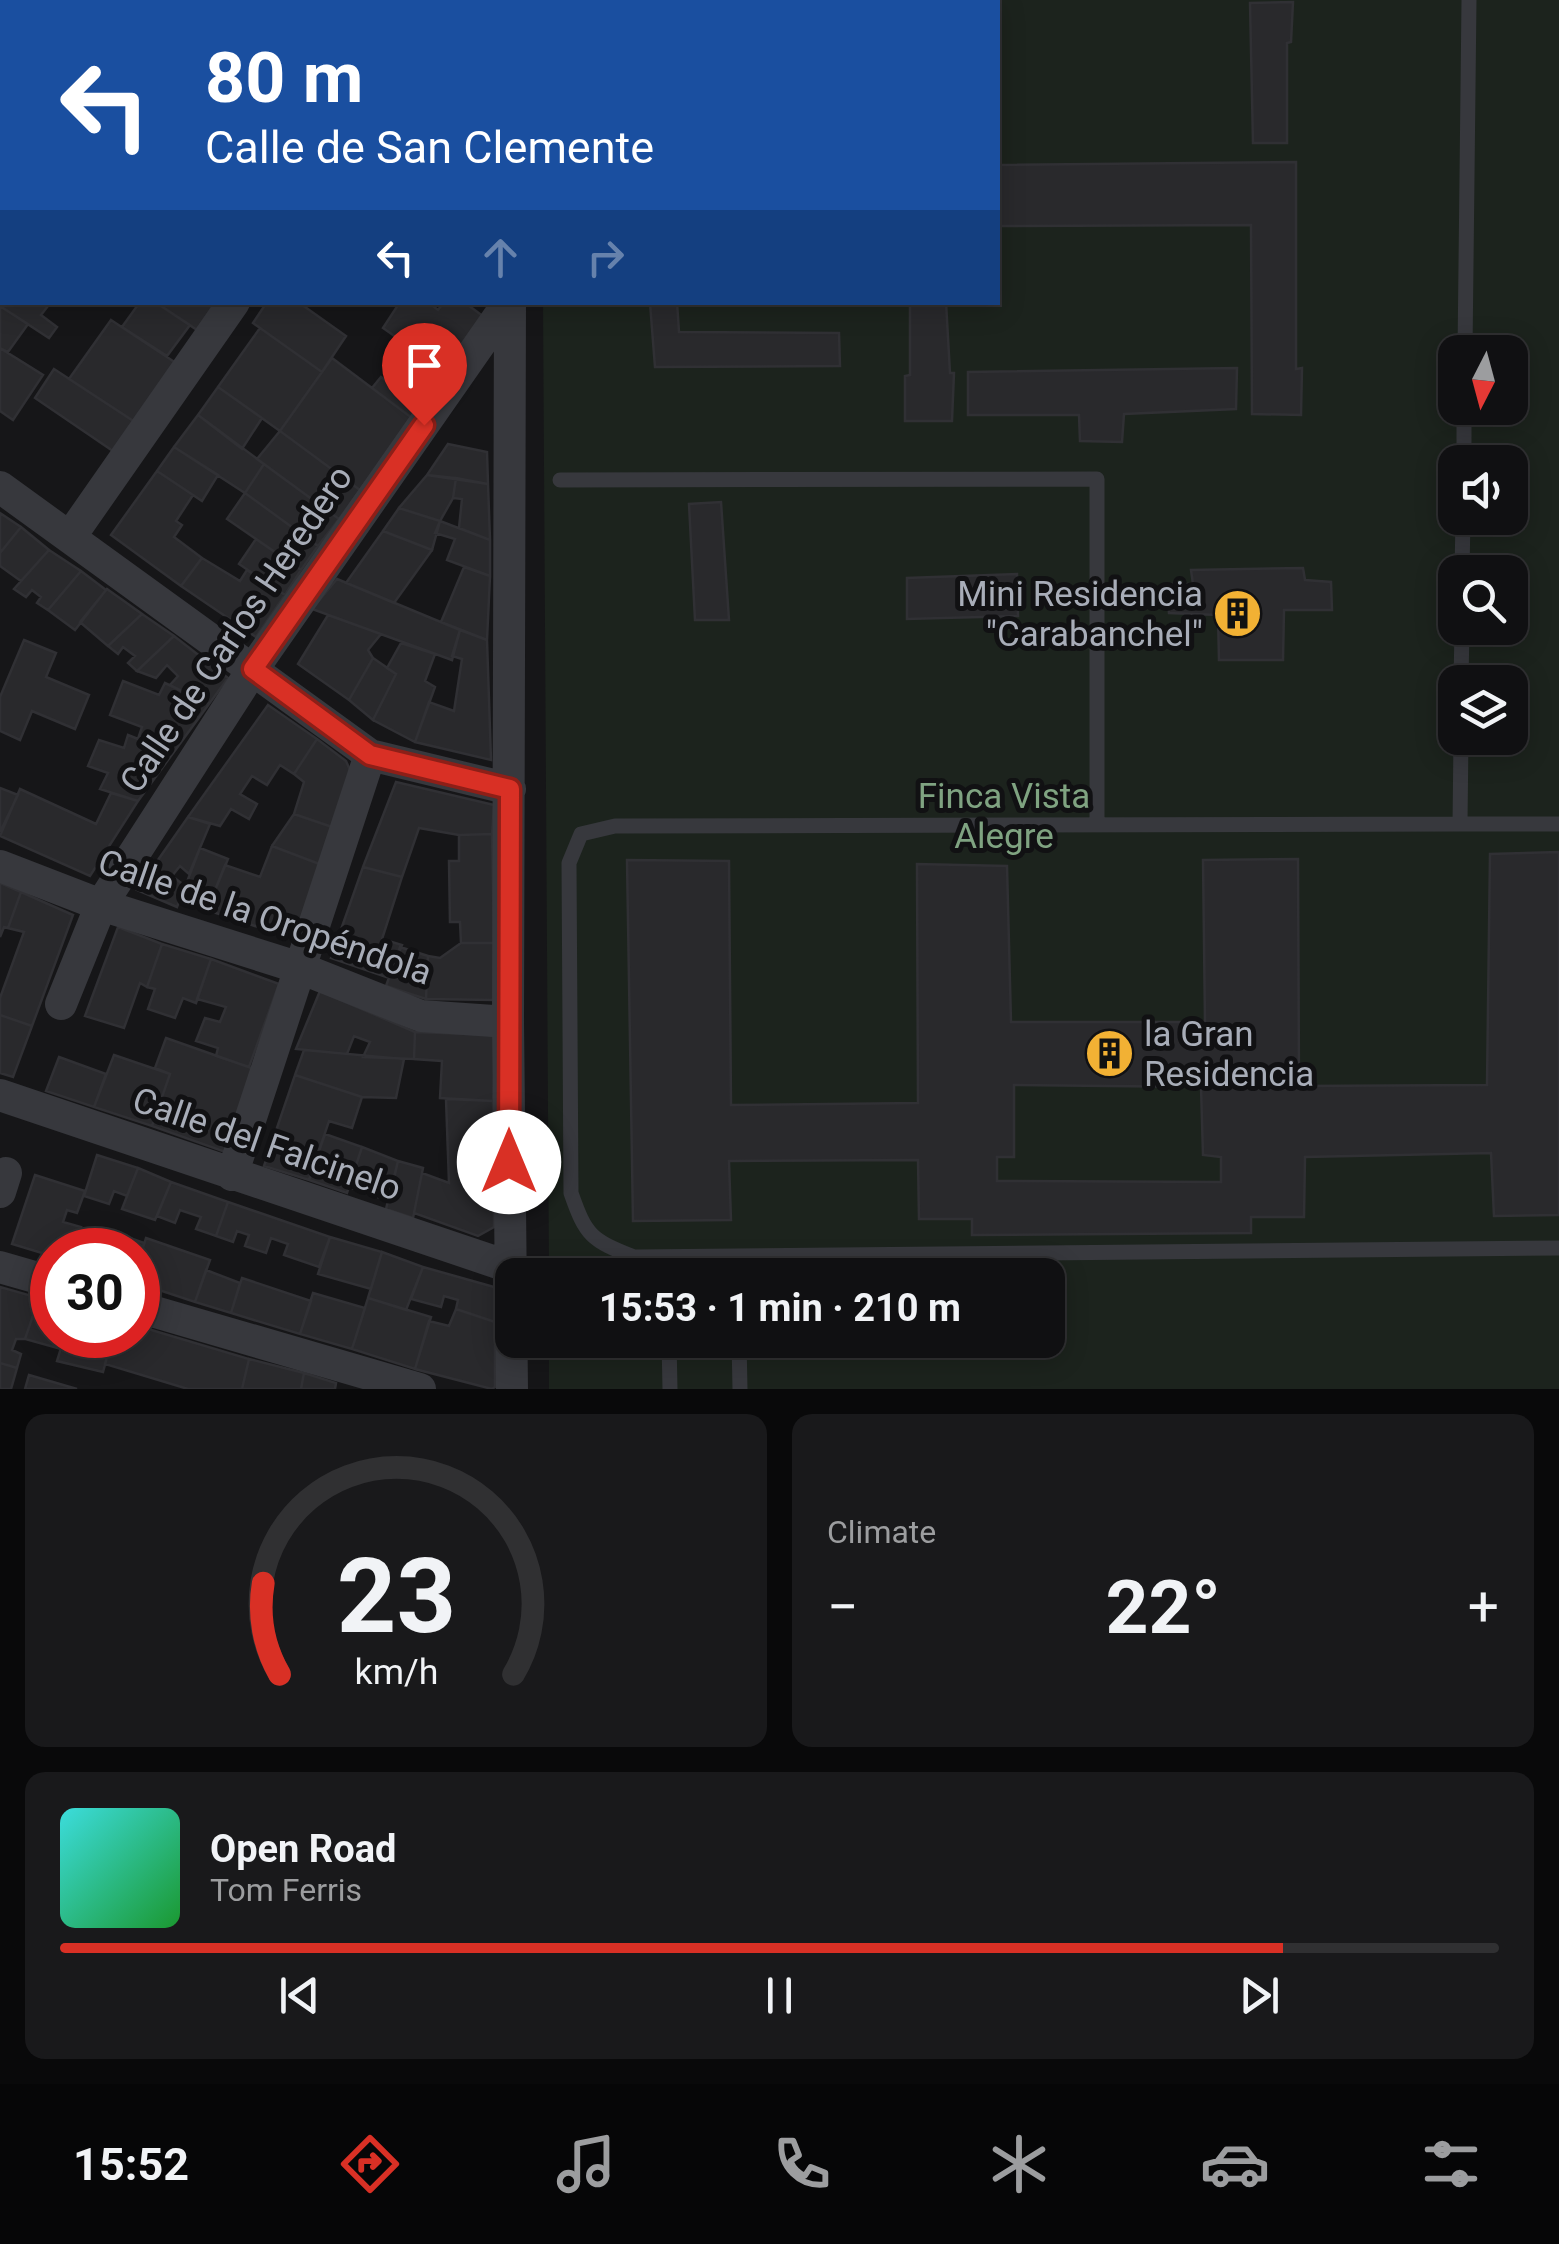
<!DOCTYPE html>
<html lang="en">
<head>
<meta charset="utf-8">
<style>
	body { margin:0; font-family:Roboto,sans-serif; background:#19191b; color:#f1f3f6; height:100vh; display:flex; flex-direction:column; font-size:38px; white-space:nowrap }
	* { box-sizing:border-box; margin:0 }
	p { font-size:32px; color:#9c9d9f }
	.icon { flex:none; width:55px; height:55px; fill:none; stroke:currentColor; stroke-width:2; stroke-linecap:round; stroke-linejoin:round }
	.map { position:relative; height:1389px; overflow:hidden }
	.details { display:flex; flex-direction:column; gap:25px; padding:25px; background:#09090a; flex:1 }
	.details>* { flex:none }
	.guide { position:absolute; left:0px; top:0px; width:1000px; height:305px; box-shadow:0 5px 25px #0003,0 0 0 2px #303032; background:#1a4fa0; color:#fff; overflow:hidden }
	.needle { width:65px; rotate:186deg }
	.controls { position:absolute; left:1438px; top:335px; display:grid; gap:20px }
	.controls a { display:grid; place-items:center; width:90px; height:90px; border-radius:20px; background:#101012; box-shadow:0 5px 25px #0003,0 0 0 2px #303032; font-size:50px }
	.speed { position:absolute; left:30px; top:1228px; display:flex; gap:20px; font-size:50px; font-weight:700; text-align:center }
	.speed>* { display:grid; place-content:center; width:130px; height:130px; border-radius:50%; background:#101012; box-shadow:0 5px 25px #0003,0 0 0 2px #303032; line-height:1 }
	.speed .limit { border:15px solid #d22; background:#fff; color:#111 }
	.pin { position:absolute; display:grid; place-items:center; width:85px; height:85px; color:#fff; margin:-102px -42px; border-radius:50% 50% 50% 0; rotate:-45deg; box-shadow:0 0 10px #0007 }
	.pin .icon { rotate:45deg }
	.me { position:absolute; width:110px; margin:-55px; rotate:0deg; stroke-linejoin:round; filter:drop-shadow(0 0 8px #0008) }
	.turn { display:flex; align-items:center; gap:35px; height:210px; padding:0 40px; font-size:45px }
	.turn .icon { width:130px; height:130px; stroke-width:2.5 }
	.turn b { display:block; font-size:70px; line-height:85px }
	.lanes { display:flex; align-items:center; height:95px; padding:0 40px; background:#0003; justify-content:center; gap:50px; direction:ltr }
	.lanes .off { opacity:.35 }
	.big { font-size:75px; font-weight:700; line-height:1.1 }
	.details .widget { flex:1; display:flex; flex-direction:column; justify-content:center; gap:15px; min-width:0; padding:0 35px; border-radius:20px; background:#19191b }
	.details .dial { align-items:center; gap:0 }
	.dial svg { height:260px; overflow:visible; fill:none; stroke:#303032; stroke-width:7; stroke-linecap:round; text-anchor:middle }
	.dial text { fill:#f1f3f6; stroke:none }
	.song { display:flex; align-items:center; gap:30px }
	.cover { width:120px; height:120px; border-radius:15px; background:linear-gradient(135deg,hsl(180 70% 55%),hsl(130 70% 35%)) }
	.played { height:10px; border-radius:5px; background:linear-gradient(90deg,#d93025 85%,#303032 85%) }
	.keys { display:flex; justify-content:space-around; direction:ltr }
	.heat { display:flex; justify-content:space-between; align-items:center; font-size:55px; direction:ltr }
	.details .tiles { flex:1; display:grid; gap:25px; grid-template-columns:1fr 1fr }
	.widget:last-child { grid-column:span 2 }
	.trip { position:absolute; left:495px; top:1258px; width:570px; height:100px; border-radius:20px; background:#101012; box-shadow:0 5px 25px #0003,0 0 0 2px #303032; font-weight:700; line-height:100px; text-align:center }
	.tabs { display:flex; height:160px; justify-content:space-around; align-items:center; background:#060607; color:#9c9d9f }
	.tabs .icon { width:70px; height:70px }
	.tabs .current { color:#d93025 }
	.tabs b { font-size:45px; color:#f1f3f6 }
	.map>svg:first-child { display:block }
	.green { fill:#1c231d; fill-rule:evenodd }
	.building { fill:#29292c; stroke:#303034; stroke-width:2.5; fill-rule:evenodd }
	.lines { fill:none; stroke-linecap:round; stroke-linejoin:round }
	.lane { stroke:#37383d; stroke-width:15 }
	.street { stroke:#37383d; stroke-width:32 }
	.secondary { stroke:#45474d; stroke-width:45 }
	.route-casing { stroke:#8d1f18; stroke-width:25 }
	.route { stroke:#d93025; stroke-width:18 }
	.labels { text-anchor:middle; stroke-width:10; stroke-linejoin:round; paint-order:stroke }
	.poi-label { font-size:35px; fill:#a8adb8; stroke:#111113; text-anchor:end }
	.street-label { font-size:35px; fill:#a8adb8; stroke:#111113 }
	.park-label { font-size:35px; fill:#7fa381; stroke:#111113 }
</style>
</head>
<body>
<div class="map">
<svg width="1559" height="1389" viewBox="0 0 1559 1389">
	<rect width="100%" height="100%" fill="#161618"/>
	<!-- green -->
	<path class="green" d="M541,0H1559V1389H549V1340H1048V1275H549L543,303L998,302V2ZM1455,352H1510V408H1455ZM1455,462H1510V518H1455ZM1455,572H1510V628H1455ZM1455,682H1510V738H1455Z"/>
	<!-- building -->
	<path class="building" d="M326,0H427L432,2H332Z
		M774,0H877L774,2Z
		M1293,2L1291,42L1287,43V143H1253L1250,3Z
		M1296,162V369L1302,368L1301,415L1252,414L1251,225L998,226V165Z
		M4,302H51L41,315L57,327L49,338L0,306Z
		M140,302H155L190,325L167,356L122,327Z
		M155,302H214L215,303L197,330Z
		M267,302H298L346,336L322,372L253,323Z
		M400,302H428L438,310L444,302H464L488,320L431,392L403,371L417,352L383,328Z
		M677,302L679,332L839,333L840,366L655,367L650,303Z
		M910,302H946L950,373H954L952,421H905V376L910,375Z
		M0,306L28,324L8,352L0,348Z
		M111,320L176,363L135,422L69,379Z
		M260,328L322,372L280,431L218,387Z
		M0,348L43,375L13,420L0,411Z
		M332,358L412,418L360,490L280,431Z
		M1237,368L1236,409L1124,414L1122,442L1080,441L1079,415H968V372Z
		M54,369L135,422L113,451L35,398Z
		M403,371L431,392L412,418L372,388L381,377L393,386Z
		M218,387L262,418L242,449L198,415Z
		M198,415L264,464L245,493L174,447Z
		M280,431L360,490L339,519L257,459Z
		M448,444L487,452L488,484L427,475Z
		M174,447L218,475L202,501L157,471Z
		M264,464L339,519L318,546L245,493Z
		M157,471L193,495L176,521L182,525L174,537L202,558L181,586L111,535Z
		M427,475L456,478L453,498L440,521L399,508Z
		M456,478L488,484L490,540L459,528L462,499L453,498Z
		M245,493L318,546L301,570L227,519Z
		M721,502L729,620H695L689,504Z
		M399,508L440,521L432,550L383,531Z
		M0,513L21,527L0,553Z
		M440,521L490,540V576L447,560L455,539L435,533Z
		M21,527L49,550L21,581L0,566V553Z
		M383,531L432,550L394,603L346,583Z
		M256,539L301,570L285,595L239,564Z
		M49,550L81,571L48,610L37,603L41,597L32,590L26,597L14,589Z
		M202,558L240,581L247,570L285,595L256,637L181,586Z
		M464,567L490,576L487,640L441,622Z
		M1303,568L1305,580L1331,582L1332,610H1284L1283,660H1219L1218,615L1169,613L1167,584H1193L1191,570Z
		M81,571L106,590L75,630L48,610Z
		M1017,574L1018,616L907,619V578Z
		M337,579L460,630L452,660L312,609Z
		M107,589L142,614L108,646L80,622Z
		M142,614L174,636L137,671L128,663L135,656L123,647L118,654L108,646Z
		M328,615L381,634L368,650L373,658L349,700L298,664Z
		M460,630L487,640L491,760L415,742L429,702L454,711L462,659L452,656Z
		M174,636L228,678L209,704L170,685L178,676L167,665L156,678L137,671Z
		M24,640L56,653L46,677L89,695L75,729L32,711L20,740L0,731V697Z
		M401,643L435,654L425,681L435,687L415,742L373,720L396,674L387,668Z
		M373,658L396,674L373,720L349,700Z
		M123,681L159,695L165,683L209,704L138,801L100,789L108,773L88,766L99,740L124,748L128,735L138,739L142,727L110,715Z
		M268,705L317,739L294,774L280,765L267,785L252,776L240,794L257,804L249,819L231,809L220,826L188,817Z
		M317,739L346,761L353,777L335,828L294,814L304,782L294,774Z
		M396,782L494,805L492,834L459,835L419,828L402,877L363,867Z
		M0,788L18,795L0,832Z
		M20,789L96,824L111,793L138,801L90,876L0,836Z
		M294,814L335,828L322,865L272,846Z
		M188,817L210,824L189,874L180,866L172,876L185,886L177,907L137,890Z
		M492,834L494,943H461L460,922H450L449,861H459V835Z
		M272,846L322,865L301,928L282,935L207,910L225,865L260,877Z
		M200,848L228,859L207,910L180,900Z
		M1559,852V1215L1494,1216L1491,1153L1305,1157L1304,1217H1251V1233L972,1235V1219H919L918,1160L729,1161L731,1220L633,1221L627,860L729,861L731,1105L918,1103L917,864L1007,866L1011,1022H1205L1203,860L1298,859L1299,1086L1487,1085L1490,854ZM1014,1085L1201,1087L1203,1155L1221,1157V1182L997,1181V1157H1014Z
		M363,867L402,877L382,939L402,945L389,978L331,958Z
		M0,883L21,892L8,928L4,927L0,937Z
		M21,892L73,915L32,1026L0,1015V998L24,932L8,928Z
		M118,927L162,944L147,987L140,983L124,1028L85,1016Z
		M461,943H494V1000L426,999L428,956L440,958Z
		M162,944L211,959L196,1003L183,998L175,1018L148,1009L155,989L147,987Z
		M400,947L428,956L426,999L386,986Z
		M211,959L279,984L249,1067L216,1056L218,1048L196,1041L205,1018L220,1022L226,1007L197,999Z
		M320,991L415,1032L414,1059L363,1057L370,1042L354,1036L347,1054L296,1049Z
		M0,1015L32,1026L13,1077L0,1073Z
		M415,1032L496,1035L493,1101L440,1098L442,1061L414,1059Z
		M166,1038L257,1070L228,1153L152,1126L170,1074L155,1068Z
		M304,1050L404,1059L396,1098L362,1097L295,1075Z
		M114,1055L170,1074L152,1126L94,1107Z
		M59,1057L106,1074L94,1107L46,1091Z
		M295,1075L362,1097L352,1128L329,1121L309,1180L264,1166Z
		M446,1099L493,1101L494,1227L478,1236L414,1213L422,1173L449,1183Z
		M325,1134L362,1147L347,1193L309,1180Z
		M362,1147L398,1161L389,1201L349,1187Z
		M97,1155L138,1168L127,1196L114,1191L109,1204L84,1196Z
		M398,1161L423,1168L413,1218L386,1209Z
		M138,1168L171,1182L155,1220L122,1209Z
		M35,1175L85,1191L77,1213L67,1210L63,1222L81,1227L72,1250H52V1256L12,1244Z
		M171,1182L228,1202L216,1236L196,1229L201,1217L180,1210L175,1223L157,1216Z
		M228,1202L330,1237L319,1267L284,1255L288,1244L271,1238L266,1253L245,1246L249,1235L237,1231L233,1242L216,1236Z
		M80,1229L105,1239L101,1250H72Z
		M108,1230L144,1243L138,1263V1250H101Z
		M330,1237L382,1252L371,1289L318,1274Z
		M146,1238L210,1260L195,1302L138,1283V1263Z
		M382,1252L423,1267L406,1310L368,1298Z
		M423,1267L494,1287L495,1322L456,1309L458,1300L444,1296L441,1307L411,1299Z
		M206,1270L240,1283L231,1313L195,1302Z
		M242,1278L311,1301L300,1334L231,1313Z
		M0,1287L39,1298L25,1339H16L12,1350L21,1354L17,1368L0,1363Z
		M313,1293L365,1308L352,1349L300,1334Z
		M39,1298L52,1302V1335H65L61,1349L25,1339Z
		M368,1298L431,1317L415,1369L352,1349Z
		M456,1309L495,1322V1387L492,1389L415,1369L429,1321L449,1326Z
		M138,1326L249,1359L242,1389H188L105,1364L113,1335H138Z
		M65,1335H113L103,1372L57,1361Z
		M249,1359L304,1373L301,1389H242Z
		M0,1363L17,1368L11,1389H0Z
		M304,1373L336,1383L335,1389H301Z
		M29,1375L77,1389H25Z"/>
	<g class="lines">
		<!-- lane -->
		<path class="lane" d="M1465,352L1469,0
			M1464,462V408
			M560,480L1097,479V825
			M1462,572L1463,518
			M1461,682L1462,628
			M1461,738L1460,824H1559
			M1460,824L615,826L581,834L569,863L571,1193C586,1236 591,1240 634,1257L1559,1248
			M669,1340L670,1389
			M739,1340L740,1389"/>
		<!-- street -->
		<path class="street" d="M266,0L271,2
			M506,0V2
			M0,204L2,206
			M510,302L508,1022L512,1389
			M0,487L370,755L510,789
			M70,537L234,302
			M0,866L101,905L300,968L421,1016L508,1022
			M61,1004L101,905L253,669L509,302
			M0,1095L510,1267
			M232,1175L370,755
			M0,1192L6,1173
			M0,1267L52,1282
			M138,1307L420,1389"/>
		<!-- secondary -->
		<path class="secondary" d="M175,2L177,0
			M0,233L2,230"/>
	</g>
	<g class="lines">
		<defs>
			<path id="route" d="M424,425L253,669L370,755L510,789L509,1162"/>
		</defs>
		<!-- route casing -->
		<use href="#route" class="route-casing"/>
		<!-- route -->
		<use href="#route" class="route"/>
	</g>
	<!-- icons -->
	<defs>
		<symbol id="building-disc" viewBox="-11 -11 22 22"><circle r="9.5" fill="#f2b134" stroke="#111113"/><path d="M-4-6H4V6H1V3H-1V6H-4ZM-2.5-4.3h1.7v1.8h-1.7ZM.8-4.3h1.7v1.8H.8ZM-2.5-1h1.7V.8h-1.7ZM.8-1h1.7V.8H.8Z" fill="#111"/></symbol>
	</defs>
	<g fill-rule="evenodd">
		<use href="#building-disc" x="1210" y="586" width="55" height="55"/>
		<use href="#building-disc" x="1082" y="1026" width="55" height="55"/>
	</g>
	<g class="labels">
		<!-- poi labels -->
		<g class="poi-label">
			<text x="1203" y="606">Mini Residencia<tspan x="1203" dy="40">"Carabanchel"</tspan></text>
			<text x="1144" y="1046" text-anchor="start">la Gran<tspan x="1144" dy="40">Residencia</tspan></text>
		</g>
		<!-- street labels -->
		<g class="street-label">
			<text transform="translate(236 629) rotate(-56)" y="12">Calle de Carlos Heredero</text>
			<text transform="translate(265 917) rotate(19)" y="12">Calle de la Oropéndola</text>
			<text transform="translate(267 1144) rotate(19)" y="12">Calle del Falcinelo</text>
		</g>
		<!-- park labels -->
		<g class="park-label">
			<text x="1004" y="808">Finca Vista<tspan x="1004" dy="40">Alegre</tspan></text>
		</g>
	</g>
</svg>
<div class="controls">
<a><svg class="needle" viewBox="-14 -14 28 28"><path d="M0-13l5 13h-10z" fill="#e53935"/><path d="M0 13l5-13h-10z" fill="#9c9d9f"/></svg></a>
<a><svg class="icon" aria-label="sound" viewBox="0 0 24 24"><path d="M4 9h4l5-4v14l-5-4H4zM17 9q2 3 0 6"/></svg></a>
<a><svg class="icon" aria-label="search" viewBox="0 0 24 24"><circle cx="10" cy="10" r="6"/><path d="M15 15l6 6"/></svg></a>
<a><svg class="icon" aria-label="layers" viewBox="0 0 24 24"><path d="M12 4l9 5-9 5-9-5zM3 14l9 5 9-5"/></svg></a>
</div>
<div class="speed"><div class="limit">30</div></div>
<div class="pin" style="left:424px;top:425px;background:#d93025"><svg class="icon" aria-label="arrive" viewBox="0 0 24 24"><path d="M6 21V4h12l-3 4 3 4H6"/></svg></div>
<svg class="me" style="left:509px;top:1162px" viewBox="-20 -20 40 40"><circle r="19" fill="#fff"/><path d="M0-13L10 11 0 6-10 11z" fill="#d93025"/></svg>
<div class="trip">15:53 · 1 min · 210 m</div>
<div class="guide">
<div class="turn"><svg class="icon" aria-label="left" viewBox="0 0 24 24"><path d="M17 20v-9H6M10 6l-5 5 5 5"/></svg><div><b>80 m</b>Calle de San Clemente</div></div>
<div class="lanes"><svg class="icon" aria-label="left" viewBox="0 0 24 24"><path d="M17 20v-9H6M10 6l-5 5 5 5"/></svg><svg class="icon off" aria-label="ahead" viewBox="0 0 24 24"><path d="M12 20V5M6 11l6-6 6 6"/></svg><svg class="icon off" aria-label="right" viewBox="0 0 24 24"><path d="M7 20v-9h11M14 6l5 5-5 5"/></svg></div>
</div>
</div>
<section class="details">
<div class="tiles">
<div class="widget dial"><svg viewBox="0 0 100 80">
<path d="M14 69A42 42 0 1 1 86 69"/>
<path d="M14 69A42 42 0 0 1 9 41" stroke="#d93025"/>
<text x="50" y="56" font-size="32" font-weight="700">23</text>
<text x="50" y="72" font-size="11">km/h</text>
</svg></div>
<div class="widget"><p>Climate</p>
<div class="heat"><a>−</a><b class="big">22°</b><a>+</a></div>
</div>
<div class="widget">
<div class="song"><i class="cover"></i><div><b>Open Road</b><p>Tom Ferris</p></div></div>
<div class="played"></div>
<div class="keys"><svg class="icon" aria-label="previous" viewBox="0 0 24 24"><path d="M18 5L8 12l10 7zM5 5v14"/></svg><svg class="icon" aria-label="pause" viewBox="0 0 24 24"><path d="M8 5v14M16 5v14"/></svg><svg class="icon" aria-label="next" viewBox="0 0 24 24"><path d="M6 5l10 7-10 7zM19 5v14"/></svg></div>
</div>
</div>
</section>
<nav class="tabs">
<b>15:52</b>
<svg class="icon current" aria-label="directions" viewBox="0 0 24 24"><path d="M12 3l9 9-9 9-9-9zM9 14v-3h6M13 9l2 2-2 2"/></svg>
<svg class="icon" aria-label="music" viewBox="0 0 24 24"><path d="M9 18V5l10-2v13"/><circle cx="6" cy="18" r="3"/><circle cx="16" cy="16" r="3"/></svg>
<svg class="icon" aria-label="phone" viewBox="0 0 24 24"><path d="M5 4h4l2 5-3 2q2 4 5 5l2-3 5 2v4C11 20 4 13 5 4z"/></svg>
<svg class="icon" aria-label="climate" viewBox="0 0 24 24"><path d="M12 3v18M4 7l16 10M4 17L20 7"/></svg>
<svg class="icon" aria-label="car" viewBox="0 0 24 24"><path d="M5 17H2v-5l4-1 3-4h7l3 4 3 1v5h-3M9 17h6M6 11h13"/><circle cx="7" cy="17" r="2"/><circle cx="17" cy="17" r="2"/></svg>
<svg class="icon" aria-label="filters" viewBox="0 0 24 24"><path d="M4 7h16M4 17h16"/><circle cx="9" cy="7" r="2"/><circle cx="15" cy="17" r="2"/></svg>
</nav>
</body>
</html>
